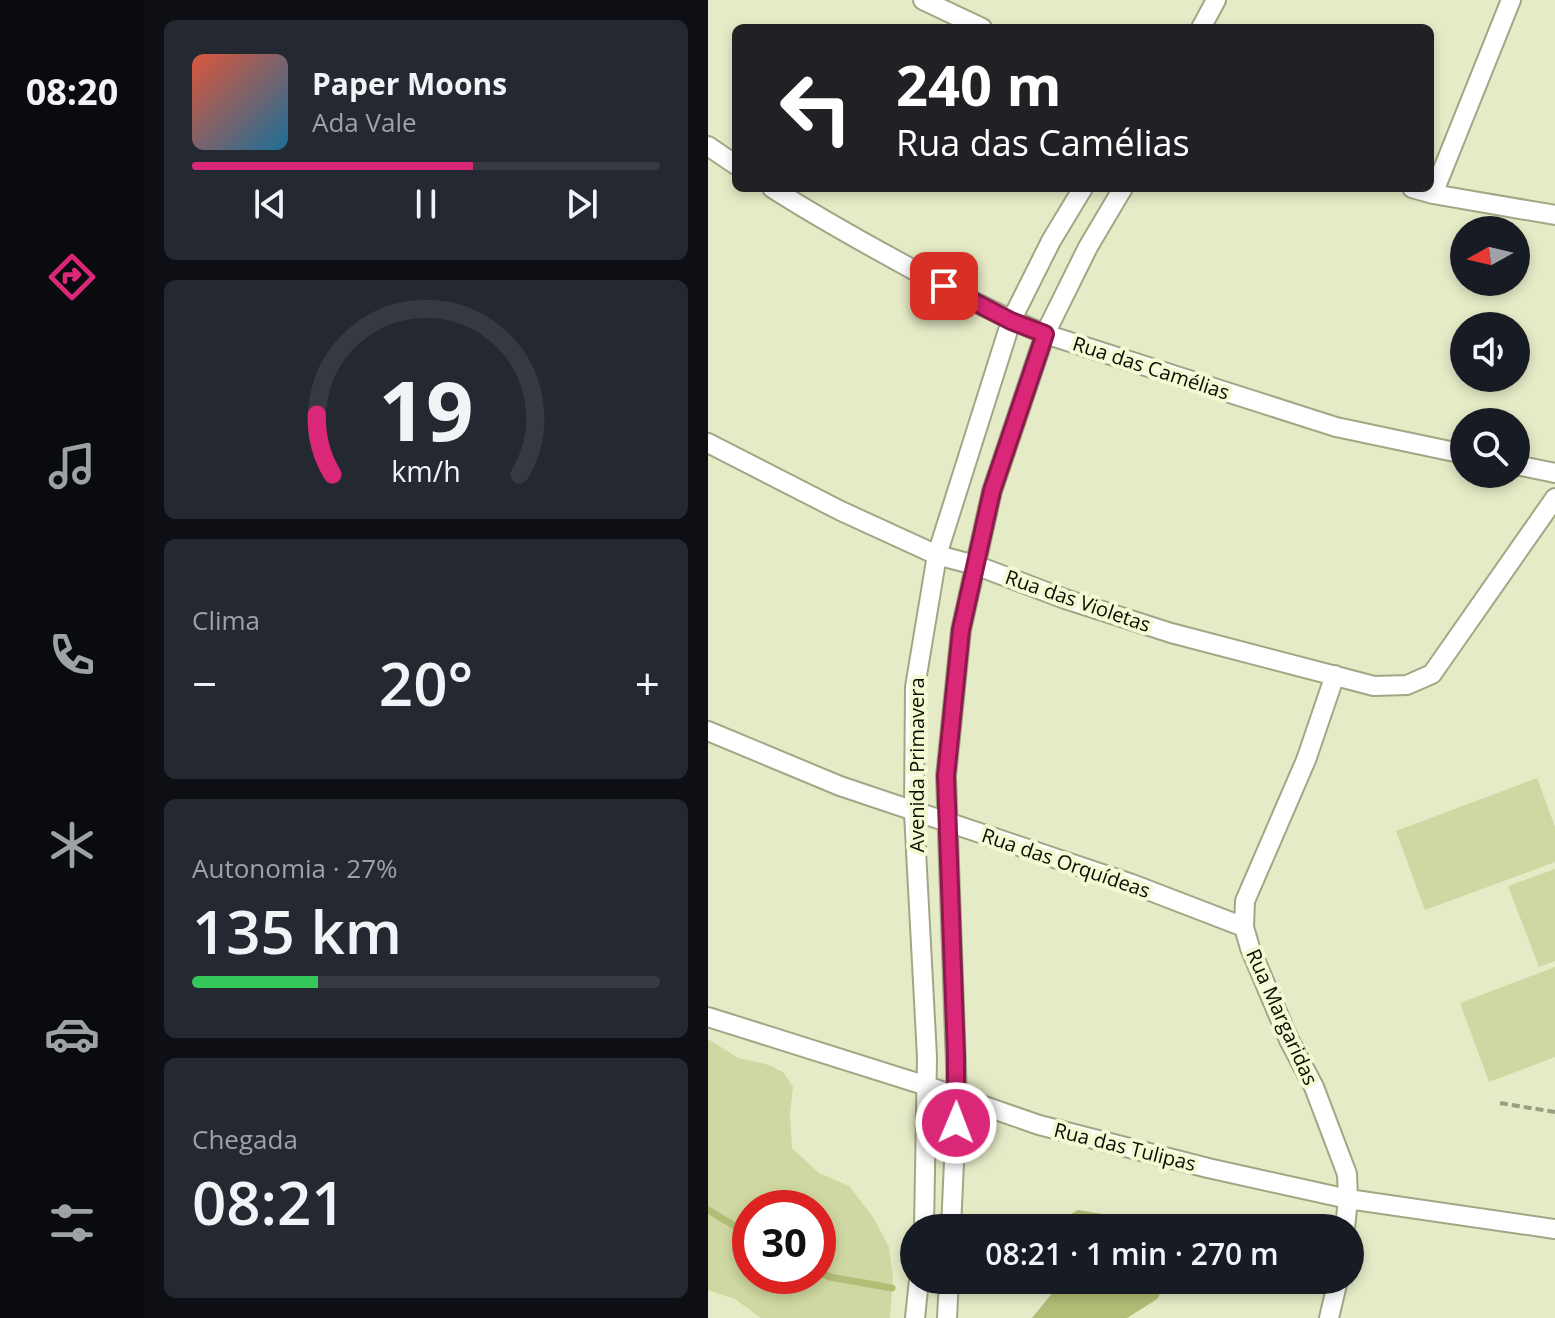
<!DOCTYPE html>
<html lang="pt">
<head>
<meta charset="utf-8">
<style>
	body { margin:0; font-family:"Open Sans",sans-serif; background:#242831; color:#f1f3f6; height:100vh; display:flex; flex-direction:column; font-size:30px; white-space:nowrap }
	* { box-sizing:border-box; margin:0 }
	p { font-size:26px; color:#9ea1a6 }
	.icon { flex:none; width:44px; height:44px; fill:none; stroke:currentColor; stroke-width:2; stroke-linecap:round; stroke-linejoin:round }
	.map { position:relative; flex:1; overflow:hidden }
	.sheet { display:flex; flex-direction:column; gap:20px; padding:20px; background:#0d0f14; width:564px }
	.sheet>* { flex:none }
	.hud { position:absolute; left:24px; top:24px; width:702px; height:168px; border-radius:12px; box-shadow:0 4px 12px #0003; background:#202124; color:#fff; overflow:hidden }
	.needle { width:52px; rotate:262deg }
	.tools { position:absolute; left:742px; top:216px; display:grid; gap:16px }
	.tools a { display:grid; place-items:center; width:80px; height:80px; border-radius:50%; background:#171b24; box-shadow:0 4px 12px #0003; font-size:40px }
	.speed { position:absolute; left:24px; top:1190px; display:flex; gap:16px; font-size:40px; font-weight:700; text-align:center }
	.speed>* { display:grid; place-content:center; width:104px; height:104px; border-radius:50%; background:#171b24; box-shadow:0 4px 12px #0003; line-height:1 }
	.speed .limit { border:12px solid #d22; background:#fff; color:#111 }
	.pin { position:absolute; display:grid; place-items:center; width:68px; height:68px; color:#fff; margin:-34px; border-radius:16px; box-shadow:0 4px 12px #0006 }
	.me { position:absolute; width:88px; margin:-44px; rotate:1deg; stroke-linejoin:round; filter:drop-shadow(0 0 6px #0008) }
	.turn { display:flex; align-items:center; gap:28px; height:168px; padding:0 32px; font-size:36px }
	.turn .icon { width:104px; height:104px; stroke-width:2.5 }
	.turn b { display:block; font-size:56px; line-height:68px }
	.big { font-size:60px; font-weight:600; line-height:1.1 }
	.sheet .widget { flex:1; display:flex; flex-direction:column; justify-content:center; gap:12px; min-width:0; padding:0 28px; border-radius:12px; background:#242831 }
	.sheet .dial { align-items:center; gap:0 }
	.dial svg { height:208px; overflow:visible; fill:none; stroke:#363941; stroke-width:7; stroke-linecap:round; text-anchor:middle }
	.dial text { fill:#f1f3f6; stroke:none }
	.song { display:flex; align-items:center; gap:24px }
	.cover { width:96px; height:96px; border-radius:12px; background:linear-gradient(135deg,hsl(10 70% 55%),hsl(200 70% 35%)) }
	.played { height:8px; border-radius:4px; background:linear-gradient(90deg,#db2777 60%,#363941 60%) }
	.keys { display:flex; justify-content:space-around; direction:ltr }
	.heat { display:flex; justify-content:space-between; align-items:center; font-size:44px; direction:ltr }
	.charge { height:12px; border-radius:6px; background:linear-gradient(90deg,#34c759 27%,#363941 0) }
	.trip { position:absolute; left:192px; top:1214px; width:464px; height:80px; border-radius:40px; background:#171b24; box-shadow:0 4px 12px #0003; font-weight:600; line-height:80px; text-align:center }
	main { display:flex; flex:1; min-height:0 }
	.menu { display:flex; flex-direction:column; width:144px; justify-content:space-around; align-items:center; background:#090b0e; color:#9ea1a6 }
	.menu .icon { width:56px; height:56px }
	.menu .current { color:#db2777 }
	.menu b { font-size:36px; color:#f1f3f6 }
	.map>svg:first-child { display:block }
	.green { fill:#cfd7a2; fill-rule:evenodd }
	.water { fill:#b3bd76 }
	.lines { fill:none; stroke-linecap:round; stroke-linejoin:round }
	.stream { stroke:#b3bd76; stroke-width:7 }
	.street-casing { stroke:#a1a784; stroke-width:22 }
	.path { stroke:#999e82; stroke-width:4; stroke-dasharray:8 4; stroke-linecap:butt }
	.street { stroke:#fff; stroke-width:18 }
	.route-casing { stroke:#8e194d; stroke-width:20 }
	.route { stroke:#db2777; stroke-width:14 }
	.labels { text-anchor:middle; stroke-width:8; stroke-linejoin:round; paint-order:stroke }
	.street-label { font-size:20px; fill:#0c0e03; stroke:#f2f9d3 }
</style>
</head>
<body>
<main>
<nav class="menu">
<b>08:20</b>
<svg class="icon current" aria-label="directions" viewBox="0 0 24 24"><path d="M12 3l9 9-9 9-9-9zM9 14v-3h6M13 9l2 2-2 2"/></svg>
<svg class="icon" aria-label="music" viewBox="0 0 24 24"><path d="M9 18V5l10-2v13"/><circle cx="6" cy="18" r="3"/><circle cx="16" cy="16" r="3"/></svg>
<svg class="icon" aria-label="phone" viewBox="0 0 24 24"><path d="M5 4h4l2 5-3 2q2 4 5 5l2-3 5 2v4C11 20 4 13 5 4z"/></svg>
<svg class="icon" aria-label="climate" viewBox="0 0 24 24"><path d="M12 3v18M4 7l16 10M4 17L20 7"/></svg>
<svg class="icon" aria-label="car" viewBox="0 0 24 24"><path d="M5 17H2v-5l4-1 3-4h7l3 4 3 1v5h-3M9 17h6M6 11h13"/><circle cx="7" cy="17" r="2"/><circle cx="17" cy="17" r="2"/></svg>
<svg class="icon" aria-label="filters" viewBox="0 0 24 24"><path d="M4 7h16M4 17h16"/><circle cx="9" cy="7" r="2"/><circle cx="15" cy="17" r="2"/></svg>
</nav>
<section class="sheet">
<div class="widget">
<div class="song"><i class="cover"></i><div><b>Paper Moons</b><p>Ada Vale</p></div></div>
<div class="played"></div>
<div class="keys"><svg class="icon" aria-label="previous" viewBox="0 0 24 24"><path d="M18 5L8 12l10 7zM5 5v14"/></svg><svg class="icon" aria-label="pause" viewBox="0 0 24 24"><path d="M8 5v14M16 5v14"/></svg><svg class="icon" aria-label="next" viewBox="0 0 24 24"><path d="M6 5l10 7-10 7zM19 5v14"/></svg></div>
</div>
<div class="widget dial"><svg viewBox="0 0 100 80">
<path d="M14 69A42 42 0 1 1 86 69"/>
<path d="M14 69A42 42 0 0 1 8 46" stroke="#db2777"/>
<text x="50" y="56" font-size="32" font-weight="700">19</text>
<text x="50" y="72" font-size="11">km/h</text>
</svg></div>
<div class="widget"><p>Clima</p>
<div class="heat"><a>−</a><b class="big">20°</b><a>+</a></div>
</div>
<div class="widget"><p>Autonomia · 27%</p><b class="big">135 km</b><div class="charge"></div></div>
<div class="widget"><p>Chegada</p><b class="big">08:21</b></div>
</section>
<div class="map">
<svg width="847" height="1318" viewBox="0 0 847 1318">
	<rect width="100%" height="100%" fill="#e5ebc6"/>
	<!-- green -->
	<path class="green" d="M829,778L847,827V862L717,910L688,831Z
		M847,869V961L831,967L800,886Z
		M847,967V1057L781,1082L752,1003Z
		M0,1039L30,1058L61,1065L75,1072L85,1087L82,1114L84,1148L111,1173L141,1186L165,1217L181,1247L185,1277L182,1318H53L27,1299L0,1290ZM110,1208V1276H42V1208Z"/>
	<!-- water -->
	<path class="water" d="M370,1210L407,1216L448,1228H357L356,1218Z
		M355,1280H404L419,1287L428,1286L439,1280H460L449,1299L419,1318H324Z"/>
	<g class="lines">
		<!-- stream -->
		<path class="stream" d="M0,1210L42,1235
			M110,1271L122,1277L184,1288"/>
		<defs>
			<path id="street" d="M215,0L274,28
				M493,28L508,0
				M0,146L28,165
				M64,188C106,215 149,239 193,263C240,289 287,314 337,334L628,427L756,454
				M704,188L725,194L847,215
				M725,194L803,0
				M0,443L133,511L229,555L267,565L357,599L463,633L666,686L699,685L724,674L847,498
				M808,465L847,473
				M627,675L598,760L537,901L536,927L542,948L581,1040L606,1087L639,1174L640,1199L637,1228
				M0,731L132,786L424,884L536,927
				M0,1017L219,1086L331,1125L500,1168L640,1199L847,1229
				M216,1228L219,1057L206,813L207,687L229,555L303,321L343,241L375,188
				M243,1228L249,1096L238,776L253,630L284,491L337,334L380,247L415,188
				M207,1318L211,1280
				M239,1318L241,1280
				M621,1318L630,1280"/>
		</defs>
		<!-- street casing -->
		<use href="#street" class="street-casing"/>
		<!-- path -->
		<path class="path" d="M792,1103L847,1112"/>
		<!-- street -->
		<use href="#street" class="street"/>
	</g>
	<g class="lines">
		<defs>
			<path id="route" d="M236,286L303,321L337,334L284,491L253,630L238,776L248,1056V1123"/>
		</defs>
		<!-- route casing -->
		<use href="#route" class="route-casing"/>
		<!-- route -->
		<use href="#route" class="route"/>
	</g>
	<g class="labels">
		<!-- street labels -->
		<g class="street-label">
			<text transform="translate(443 368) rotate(18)" y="7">Rua das Camélias</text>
			<text transform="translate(370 601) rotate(19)" y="7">Rua das Violetas</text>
			<text transform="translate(209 765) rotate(-90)" y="7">Avenida Primavera</text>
			<text transform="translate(358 863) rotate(19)" y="7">Rua das Orquídeas</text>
			<text transform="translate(574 1017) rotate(66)" y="7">Rua Margaridas</text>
			<text transform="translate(417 1147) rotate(14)" y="7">Rua das Tulipas</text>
		</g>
	</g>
</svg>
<div class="tools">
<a><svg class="needle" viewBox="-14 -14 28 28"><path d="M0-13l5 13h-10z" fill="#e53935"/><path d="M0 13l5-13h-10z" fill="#9ea1a6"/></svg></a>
<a><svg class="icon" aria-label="sound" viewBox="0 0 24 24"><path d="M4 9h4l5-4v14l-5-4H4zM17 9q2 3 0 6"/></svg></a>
<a><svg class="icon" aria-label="search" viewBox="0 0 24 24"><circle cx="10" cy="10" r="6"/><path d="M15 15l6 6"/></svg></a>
</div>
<div class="speed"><div class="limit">30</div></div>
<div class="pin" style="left:236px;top:286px;background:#d93025"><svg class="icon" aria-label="arrive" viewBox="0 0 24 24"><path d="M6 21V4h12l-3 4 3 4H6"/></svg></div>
<svg class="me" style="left:248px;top:1123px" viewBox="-20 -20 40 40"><circle r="17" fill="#db2777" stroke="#fff" stroke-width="3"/><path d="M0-11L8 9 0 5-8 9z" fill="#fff"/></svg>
<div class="trip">08:21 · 1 min · 270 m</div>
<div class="hud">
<div class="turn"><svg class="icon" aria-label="left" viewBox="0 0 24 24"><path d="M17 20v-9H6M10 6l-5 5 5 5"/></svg><div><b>240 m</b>Rua das Camélias</div></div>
</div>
</div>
</main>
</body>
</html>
